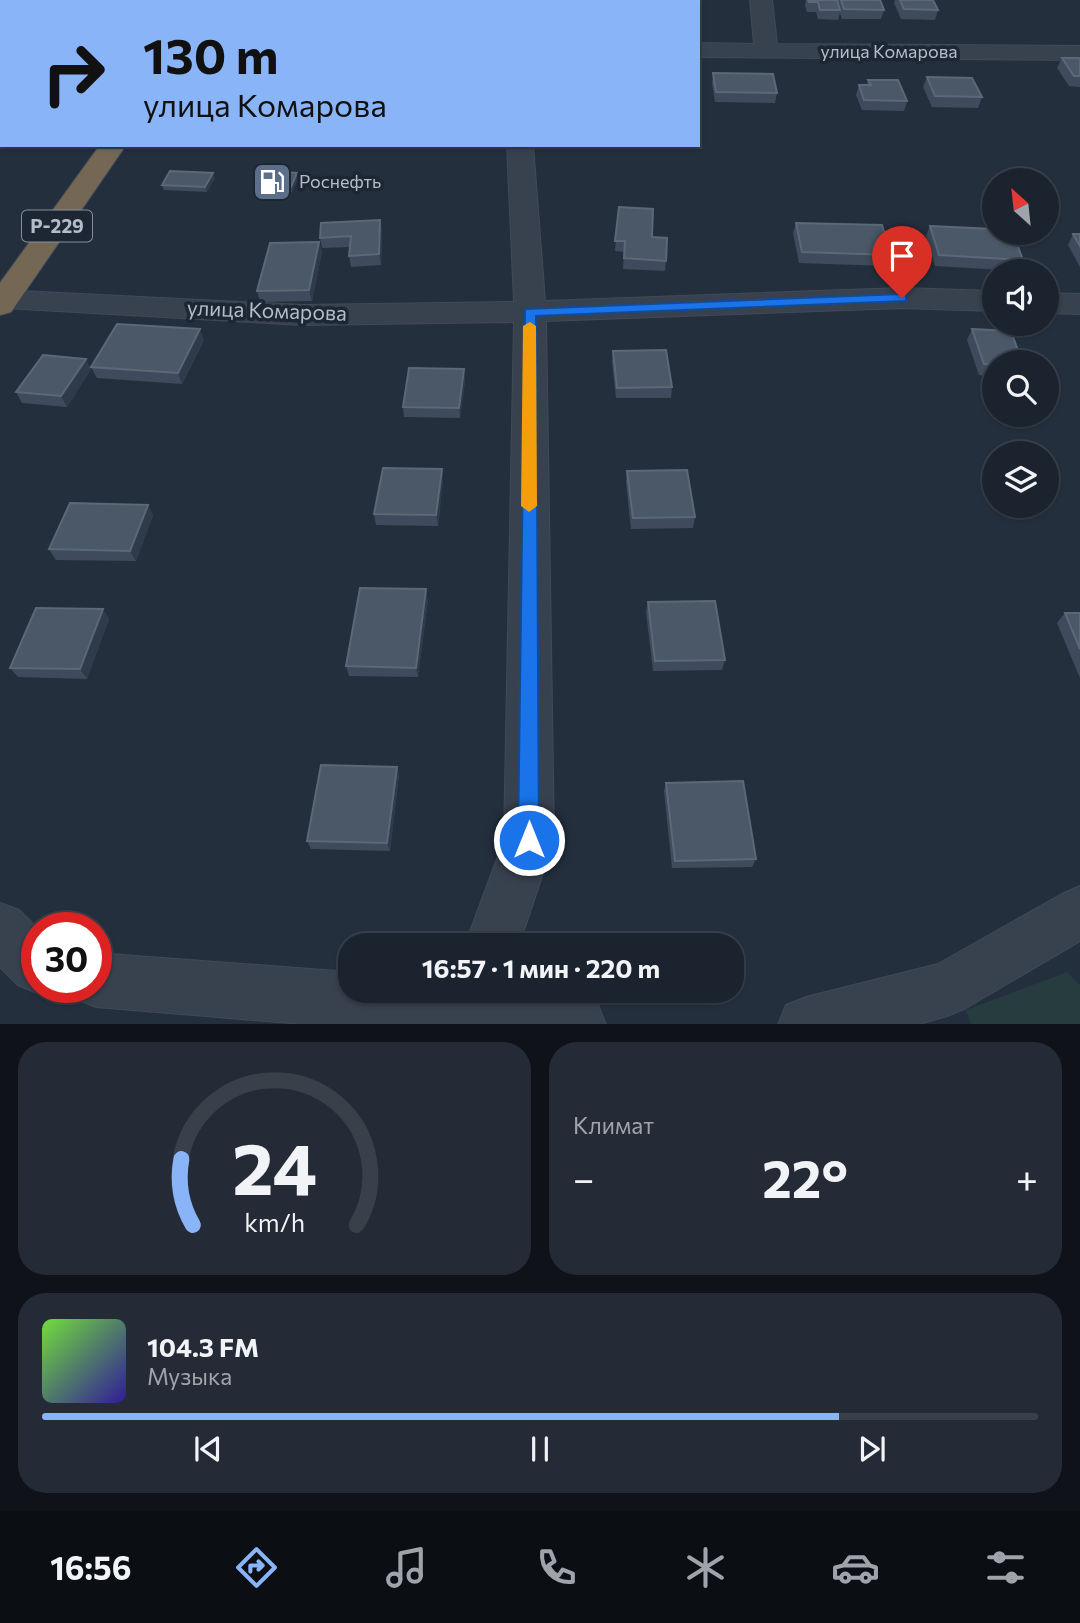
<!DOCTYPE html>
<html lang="ru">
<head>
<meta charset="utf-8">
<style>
	body { margin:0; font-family:Commissioner,sans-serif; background:#242b36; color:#f1f3f6; height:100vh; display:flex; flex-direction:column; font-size:26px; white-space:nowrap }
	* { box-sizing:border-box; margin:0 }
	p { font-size:23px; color:#a0a4aa }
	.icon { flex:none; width:38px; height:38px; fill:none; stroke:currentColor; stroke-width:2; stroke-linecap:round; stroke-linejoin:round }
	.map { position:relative; height:1024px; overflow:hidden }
	.drawer { display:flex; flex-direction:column; gap:18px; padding:18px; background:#0f1319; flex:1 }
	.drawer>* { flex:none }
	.guide { position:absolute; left:0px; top:0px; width:700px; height:147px; box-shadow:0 2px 5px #0004,0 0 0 2px #39404a; background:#8ab4f8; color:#111; overflow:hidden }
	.needle { width:46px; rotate:333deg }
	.buttons { position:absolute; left:982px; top:168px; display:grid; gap:14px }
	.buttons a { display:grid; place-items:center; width:77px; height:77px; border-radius:50%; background:#1b232e; box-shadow:0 2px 5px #0004,0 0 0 2px #39404a; font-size:35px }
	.speed { position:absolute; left:21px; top:912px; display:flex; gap:14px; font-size:35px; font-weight:700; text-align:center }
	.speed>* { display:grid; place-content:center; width:91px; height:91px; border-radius:50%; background:#1b232e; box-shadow:0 2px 5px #0004,0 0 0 2px #39404a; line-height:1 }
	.speed .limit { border:10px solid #d22; background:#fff; color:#111 }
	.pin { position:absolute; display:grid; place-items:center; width:60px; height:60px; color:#fff; margin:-72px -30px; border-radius:50% 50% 50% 0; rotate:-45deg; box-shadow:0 0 7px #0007 }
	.pin .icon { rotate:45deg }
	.me { position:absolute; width:77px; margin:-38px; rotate:0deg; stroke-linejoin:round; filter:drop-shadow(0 0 5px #0008) }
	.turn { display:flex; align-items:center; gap:24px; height:147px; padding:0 28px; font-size:32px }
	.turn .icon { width:91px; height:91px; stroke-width:2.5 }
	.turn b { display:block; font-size:49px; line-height:60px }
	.big { font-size:52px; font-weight:700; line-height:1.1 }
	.drawer .widget { flex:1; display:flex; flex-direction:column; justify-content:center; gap:10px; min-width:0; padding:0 24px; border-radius:28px; background:#242b36 }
	.drawer .dial { align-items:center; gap:0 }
	.dial svg { height:182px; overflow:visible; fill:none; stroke:#39404a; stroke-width:7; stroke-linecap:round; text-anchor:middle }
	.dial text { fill:#f1f3f6; stroke:none }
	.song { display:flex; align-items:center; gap:21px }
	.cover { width:84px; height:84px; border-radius:10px; background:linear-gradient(135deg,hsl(100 70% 55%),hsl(250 70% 35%)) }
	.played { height:7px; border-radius:4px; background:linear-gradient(90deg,#8ab4f8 80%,#39404a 80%) }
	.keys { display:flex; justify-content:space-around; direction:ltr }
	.heat { display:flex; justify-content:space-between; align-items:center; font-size:38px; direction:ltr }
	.drawer .tiles { flex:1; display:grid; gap:18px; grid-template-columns:1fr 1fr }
	.widget:last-child { grid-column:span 2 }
	.trip { position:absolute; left:338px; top:933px; width:406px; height:70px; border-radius:28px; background:#1b232e; box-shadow:0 2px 5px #0004,0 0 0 2px #39404a; font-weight:700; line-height:70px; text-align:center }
	.tabs { display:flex; height:112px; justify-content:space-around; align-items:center; background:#0b0e12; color:#a0a4aa }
	.tabs .icon { width:49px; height:49px }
	.tabs .on { color:#8ab4f8 }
	.tabs b { font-size:32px; color:#f1f3f6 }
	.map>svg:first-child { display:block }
	.green { fill:#263c3f }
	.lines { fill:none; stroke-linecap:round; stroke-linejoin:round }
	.minor-casing { stroke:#414a57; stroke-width:2 }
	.highway-casing { stroke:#434c59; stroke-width:2 }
	.minor { fill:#38414e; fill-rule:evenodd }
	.highway { fill:#746855; fill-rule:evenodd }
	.wall { fill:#3f4b5c }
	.shaded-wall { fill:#2f3b4b }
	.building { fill:#4b5868; stroke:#5c6777; stroke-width:2 }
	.route { fill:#1a73e8; stroke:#114b97; stroke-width:2 }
	.slow { fill:#f59e0b }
	.labels { text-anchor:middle; stroke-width:7; stroke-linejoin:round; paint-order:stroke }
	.far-street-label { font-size:18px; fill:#b4bcc9; stroke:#1d2633 }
	.far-poi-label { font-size:18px; fill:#b4bcc9; stroke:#1d2633; text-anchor:start }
	.shield { fill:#1d2633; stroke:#878f9c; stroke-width:2 }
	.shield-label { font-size:19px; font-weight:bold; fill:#b4bcc9 }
	.street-label { font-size:21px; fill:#b4bcc9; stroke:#1d2633 }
</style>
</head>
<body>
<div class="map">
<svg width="1080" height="1025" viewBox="0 0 1080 1025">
	<rect width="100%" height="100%" fill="#242f3e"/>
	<!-- green -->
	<path class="green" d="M1067,972L1080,985V1024H971L966,1010Z"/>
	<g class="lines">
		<defs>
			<path id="minor" d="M279,0H303L278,2Z
				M567,0H589L567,2Z
				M750,0H772L777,44L1080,46V60L698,57V43L754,44Z
				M507,145H533L545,301L902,288L994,291V311L902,308L546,321L554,840L519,945H465L504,840L514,322L303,325L5,308L0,306V290L303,305L514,302Z
				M1046,293L1080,294V314L1046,313Z
				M1080,886V941L966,1008L947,1016L916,1025H778L786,1005L806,997L938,964L1062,894Z
				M0,903L19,910L37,928V987H51L37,993L18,985L0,967Z
				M96,953L350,972V990H533L578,997L598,1005L606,1025H315L96,1007L77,999L72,987H96Z"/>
			<path id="highway" d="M210,0H232L210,2Z
				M100,145H126L11,312L0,315V283Z"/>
		</defs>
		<!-- minor casing -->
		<use href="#minor" class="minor-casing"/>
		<!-- highway casing -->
		<use href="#highway" class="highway-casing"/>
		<!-- minor -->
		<use href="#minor" class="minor"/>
		<!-- highway -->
		<use href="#highway" class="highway"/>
	</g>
	<!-- wall -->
	<path class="wall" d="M513,0H547V1H540V2H510L513,1Z
		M806,0H837L838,3V0H880L884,10L881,19H842L840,13L838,20L818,19L816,12H807L805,5Z
		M895,0H933L938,10L935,20L901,19L894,3Z
		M1062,58H1080V87L1069,86L1057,68Z
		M713,73L777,93L775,103L715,102L712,83Z
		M927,77L982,97L978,108L932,107L923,87Z
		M868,80L907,101L904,111L862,110L856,95L859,85H867Z
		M297,173L298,178L292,192L257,190L255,185Z
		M215,178L207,192L164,190L162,185Z
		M619,207L652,237L666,261L665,271L623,269L624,252L615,251Z
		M380,220L382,231L381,265L351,267L349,256L350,247L322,248L320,238Z
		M796,223L891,255L887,266L799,263L793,233Z
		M930,226L1023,260L1018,271L935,266L926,236Z
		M1073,234H1080V267L1068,245Z
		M319,242L322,252L312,301L260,302L257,291Z
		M972,329L994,362V376L979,375L967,340Z
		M204,340L182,384L97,378L91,367Z
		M613,351L672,387L671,398H616L612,362Z
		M91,369L67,407L22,403L16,392Z
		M464,369L465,380L460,418L404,417L403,407Z
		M442,469L443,479L438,526L376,525L374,514Z
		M627,471L695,517L693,528L631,529L626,482Z
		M148,505L153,515L136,561L56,560L49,549Z
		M428,600L418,677L349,676L346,666Z
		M648,602L725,660L722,670L653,671L646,612Z
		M103,609L109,619L87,679L18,677L10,668Z
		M1065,613H1080V678L1057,623Z
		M397,767L399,775L390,851L311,849L307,841Z
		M666,783L756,859L752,867L672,868L664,791Z"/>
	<!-- shaded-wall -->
	<path class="shaded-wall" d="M380,0H397L394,2H377Z
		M213,173L215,178L207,192L205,187Z
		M297,173L298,178L292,192L291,187Z
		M380,220L382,231L381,265L379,254Z
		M319,242L322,252L312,301L309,290Z
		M200,329L204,340L182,384L178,373Z
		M86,359L91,369L67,407L61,396Z
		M464,369L465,380L460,418L459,408Z
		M442,469L443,479L438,526L436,515Z
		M148,505L153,515L136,561L130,551Z
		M426,589L428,600L418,677L416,668Z
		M103,609L109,619L87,679L80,669Z
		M397,767L399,775L390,851L387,843Z"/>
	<!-- building -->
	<path class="building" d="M337,0H380L377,2H340L336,1Z
		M627,0H659V2H627Z
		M808,0H837L840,10H820L818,2H809Z
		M841,0H880L884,10L844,9Z
		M900,0H933L938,10L904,9Z
		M1062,58H1080V76H1074Z
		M713,73L773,74L777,93L716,92Z
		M927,77L972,78L982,97L935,96Z
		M868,80H898L907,101L864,100L859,85H871Z
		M170,171L213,173L205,187L162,185Z
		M262,171L297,173L291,187L255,185Z
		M619,207L653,209L652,237L667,238L666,261L624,258L625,241H615Z
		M380,220L379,254L349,256L351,236L320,238L321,223Z
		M796,223L882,225L891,255L802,252Z
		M930,226L994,229V233H1013L1023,260L939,255Z
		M1073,234H1080V246Z
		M319,242L309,290L257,291L270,243Z
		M117,324L200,329L178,373L91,367Z
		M972,329L1011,331L1022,362H994V365L984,364Z
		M666,350L672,387L617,388L613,351Z
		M43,355L86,359L61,396L16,392Z
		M409,368L464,369L459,408L403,407Z
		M383,468L442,469L436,515L374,514Z
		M687,470L695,517L633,518L627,471Z
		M70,503L148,505L130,551L49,549Z
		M360,588L426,589L416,668L346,666Z
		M715,601L725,660L655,661L648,602Z
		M36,608L103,609L80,669L10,668Z
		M1065,613H1080V649Z
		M321,765L397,767L387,843L307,841Z
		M743,781L756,859L675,861L666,783Z"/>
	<!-- route -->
	<path class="route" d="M902,294L906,295V301L536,316L539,840L536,847L529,850L521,847L518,840L525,309Z"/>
	<!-- slow -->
	<path class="slow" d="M530,322L536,326L537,506L529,512L521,506L523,326Z"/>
	<!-- icons -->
	<defs>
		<symbol id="fuel-square" viewBox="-11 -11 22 22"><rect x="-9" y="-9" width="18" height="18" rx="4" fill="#5c6f8a" stroke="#1d2633"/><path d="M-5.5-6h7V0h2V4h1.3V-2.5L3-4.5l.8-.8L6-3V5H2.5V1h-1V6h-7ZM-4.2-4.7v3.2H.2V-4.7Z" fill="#fff"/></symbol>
	</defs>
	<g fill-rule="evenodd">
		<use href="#fuel-square" x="250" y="160" width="44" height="44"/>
	</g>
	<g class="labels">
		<!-- far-street labels -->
		<g class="far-street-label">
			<text x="889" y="58">улица Комарова</text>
		</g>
		<!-- far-poi labels -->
		<g class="far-poi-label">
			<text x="299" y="188">Роснефть</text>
		</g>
		<!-- shield labels -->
		<rect class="shield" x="22" y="210.5" width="70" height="31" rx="5"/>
		<g class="shield-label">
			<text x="57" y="233">Р-229</text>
		</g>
		<!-- street labels -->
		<g class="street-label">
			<text transform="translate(267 311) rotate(2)" y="7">улица Комарова</text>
		</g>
	</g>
</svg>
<div class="buttons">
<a><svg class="needle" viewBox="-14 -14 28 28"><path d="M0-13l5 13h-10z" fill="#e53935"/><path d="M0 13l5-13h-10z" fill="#a0a4aa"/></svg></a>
<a><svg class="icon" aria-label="sound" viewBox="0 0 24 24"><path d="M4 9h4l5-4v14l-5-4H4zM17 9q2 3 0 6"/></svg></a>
<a><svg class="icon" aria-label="search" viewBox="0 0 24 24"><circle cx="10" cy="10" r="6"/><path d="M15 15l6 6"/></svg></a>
<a><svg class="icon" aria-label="layers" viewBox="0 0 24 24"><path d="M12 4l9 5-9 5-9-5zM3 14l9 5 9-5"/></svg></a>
</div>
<div class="speed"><div class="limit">30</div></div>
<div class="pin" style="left:902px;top:298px;background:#d93025"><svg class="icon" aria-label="arrive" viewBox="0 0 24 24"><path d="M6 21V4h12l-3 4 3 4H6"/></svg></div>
<svg class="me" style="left:529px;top:840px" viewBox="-20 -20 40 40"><circle r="17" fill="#1a73e8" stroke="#fff" stroke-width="3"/><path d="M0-11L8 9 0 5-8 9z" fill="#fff"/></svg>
<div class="trip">16:57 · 1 мин · 220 m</div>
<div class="guide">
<div class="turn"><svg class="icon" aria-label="right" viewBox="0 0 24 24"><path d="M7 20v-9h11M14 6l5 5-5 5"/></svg><div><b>130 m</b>улица Комарова</div></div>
</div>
</div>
<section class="drawer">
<div class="tiles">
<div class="widget dial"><svg viewBox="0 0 100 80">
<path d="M14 69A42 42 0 1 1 86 69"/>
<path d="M14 69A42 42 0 0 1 9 40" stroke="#8ab4f8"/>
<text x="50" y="56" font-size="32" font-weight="700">24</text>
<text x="50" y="72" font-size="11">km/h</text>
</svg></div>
<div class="widget"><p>Климат</p>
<div class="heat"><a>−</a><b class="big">22°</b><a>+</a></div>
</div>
<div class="widget">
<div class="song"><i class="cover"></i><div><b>104.3 FM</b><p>Музыка</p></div></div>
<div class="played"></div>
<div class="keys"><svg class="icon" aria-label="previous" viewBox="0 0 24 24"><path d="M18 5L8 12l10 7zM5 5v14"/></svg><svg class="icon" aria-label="pause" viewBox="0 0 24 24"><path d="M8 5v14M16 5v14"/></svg><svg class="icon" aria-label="next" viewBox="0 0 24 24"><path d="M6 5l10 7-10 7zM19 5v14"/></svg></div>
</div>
</div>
</section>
<nav class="tabs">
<b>16:56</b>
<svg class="icon on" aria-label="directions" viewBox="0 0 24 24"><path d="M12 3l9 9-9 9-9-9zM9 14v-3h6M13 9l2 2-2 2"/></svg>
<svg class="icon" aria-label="music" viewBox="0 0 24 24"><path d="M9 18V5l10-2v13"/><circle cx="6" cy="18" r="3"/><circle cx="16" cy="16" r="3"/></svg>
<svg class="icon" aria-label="phone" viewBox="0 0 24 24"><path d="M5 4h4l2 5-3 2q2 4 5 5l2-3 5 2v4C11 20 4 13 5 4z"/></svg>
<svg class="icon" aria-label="climate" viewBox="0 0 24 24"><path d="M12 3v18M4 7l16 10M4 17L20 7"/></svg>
<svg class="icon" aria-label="car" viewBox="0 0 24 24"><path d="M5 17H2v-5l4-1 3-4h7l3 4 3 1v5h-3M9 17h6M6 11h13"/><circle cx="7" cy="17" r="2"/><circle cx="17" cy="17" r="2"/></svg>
<svg class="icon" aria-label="filters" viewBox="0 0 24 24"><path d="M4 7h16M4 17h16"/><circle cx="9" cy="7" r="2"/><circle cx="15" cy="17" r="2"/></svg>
</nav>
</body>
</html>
